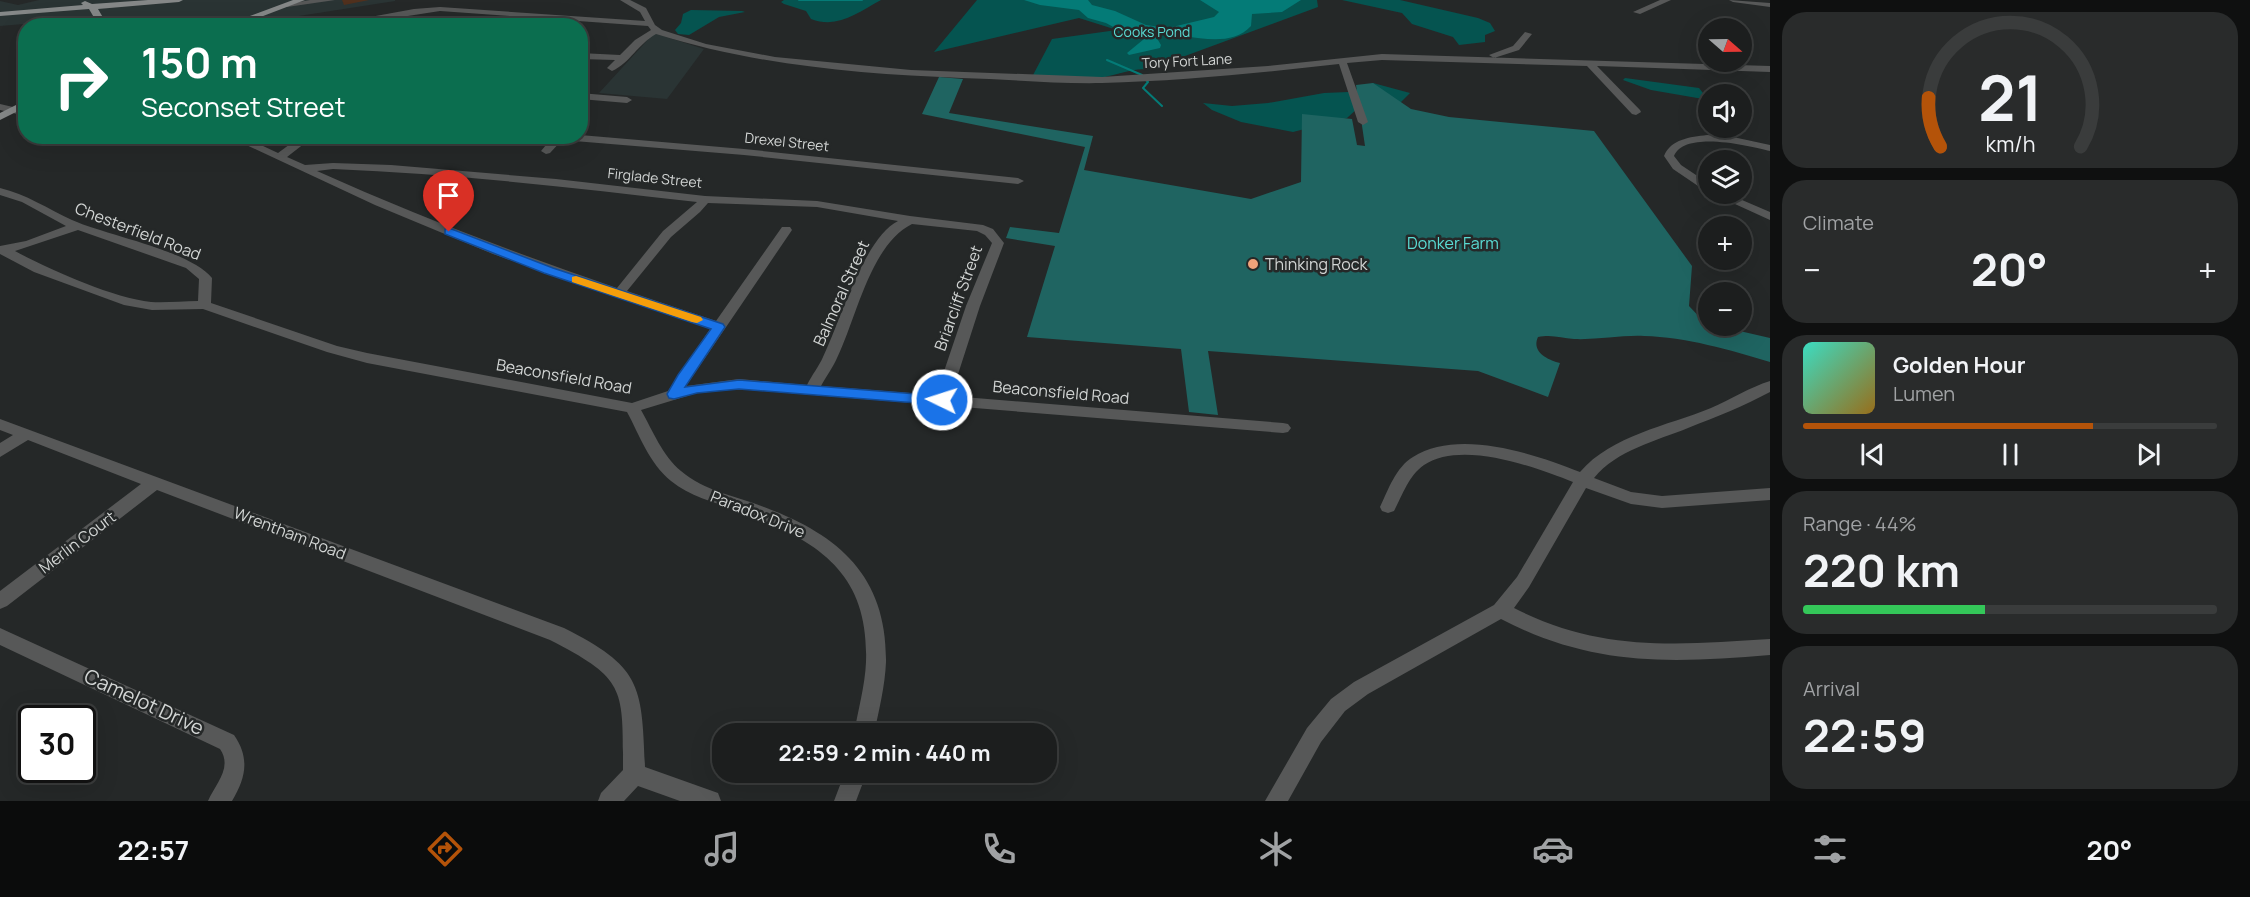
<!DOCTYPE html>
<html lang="en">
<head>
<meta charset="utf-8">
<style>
	body { margin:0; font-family:Manrope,sans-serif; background:#292b2b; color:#f1f3f6; height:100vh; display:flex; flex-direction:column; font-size:22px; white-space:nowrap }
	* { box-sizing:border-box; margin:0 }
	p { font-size:20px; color:#a0a2a4 }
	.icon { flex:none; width:33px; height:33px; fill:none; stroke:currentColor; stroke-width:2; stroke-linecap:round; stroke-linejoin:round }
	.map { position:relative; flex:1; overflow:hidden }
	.sheet { display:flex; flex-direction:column; gap:12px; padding:12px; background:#0f1010; width:480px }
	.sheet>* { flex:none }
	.guide { position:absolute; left:18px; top:18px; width:570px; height:126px; border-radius:24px; box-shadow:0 6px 24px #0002,0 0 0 2px #3a3c3c; background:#0b6e4f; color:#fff; overflow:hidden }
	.needle { width:39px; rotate:110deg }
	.fabs { position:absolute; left:1698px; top:18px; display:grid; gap:12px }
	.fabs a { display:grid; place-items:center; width:54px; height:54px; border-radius:50%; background:#1c1e1e; box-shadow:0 6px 24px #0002,0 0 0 2px #3a3c3c; font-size:30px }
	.speed { position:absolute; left:18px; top:705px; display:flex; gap:12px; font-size:30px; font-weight:700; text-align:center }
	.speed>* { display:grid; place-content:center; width:78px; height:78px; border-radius:50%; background:#1c1e1e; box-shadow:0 6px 24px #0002,0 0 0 2px #3a3c3c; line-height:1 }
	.speed .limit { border:3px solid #111; border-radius:9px; background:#fff; color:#111 }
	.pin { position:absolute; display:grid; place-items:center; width:51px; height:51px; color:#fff; margin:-62px -26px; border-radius:50% 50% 50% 0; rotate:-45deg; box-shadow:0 0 6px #0007 }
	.pin .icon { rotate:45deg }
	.me { position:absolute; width:66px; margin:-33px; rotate:274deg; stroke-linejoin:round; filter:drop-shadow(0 0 4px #0008) }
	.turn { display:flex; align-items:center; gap:21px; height:126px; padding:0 24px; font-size:27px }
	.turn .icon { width:78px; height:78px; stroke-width:2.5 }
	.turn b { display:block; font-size:42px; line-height:51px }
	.big { font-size:45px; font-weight:700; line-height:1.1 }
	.sheet .tile { flex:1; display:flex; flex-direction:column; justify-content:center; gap:9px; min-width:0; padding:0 21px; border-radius:24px; background:#292b2b }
	.sheet .dial { align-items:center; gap:0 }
	.dial svg { height:156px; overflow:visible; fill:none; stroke:#3a3c3c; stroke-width:7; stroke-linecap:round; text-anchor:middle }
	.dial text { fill:#f1f3f6; stroke:none }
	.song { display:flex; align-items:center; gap:18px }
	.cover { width:72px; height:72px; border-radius:9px; background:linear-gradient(135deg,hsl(170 70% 55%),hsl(40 70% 35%)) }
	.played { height:6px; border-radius:3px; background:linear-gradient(90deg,#b45309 70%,#3a3c3c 70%) }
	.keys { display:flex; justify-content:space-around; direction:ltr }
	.heat { display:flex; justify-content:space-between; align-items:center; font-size:33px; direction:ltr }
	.charge { height:9px; border-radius:4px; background:linear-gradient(90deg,#34c759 44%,#3a3c3c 0) }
	.trip { position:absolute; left:712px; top:723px; width:345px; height:60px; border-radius:24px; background:#1c1e1e; box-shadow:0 6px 24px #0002,0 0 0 2px #3a3c3c; font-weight:700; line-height:60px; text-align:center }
	.menu { display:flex; height:96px; justify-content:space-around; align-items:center; background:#0b0c0c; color:#a0a2a4 }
	.menu .icon { width:42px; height:42px }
	.menu .on { color:#b45309 }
	.menu b { font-size:27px; color:#f1f3f6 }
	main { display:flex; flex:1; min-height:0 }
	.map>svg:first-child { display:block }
	.built { fill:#2a3434 }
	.green { fill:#055450 }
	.forest { fill:#1f6461 }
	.water { fill:#047b77 }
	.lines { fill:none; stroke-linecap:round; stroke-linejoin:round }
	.stream { stroke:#047b77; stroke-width:2 }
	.minor { fill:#575858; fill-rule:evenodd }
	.major { fill:#858888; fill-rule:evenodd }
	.shaded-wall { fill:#50301d }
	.route { fill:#1a73e8; stroke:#114b97; stroke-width:1.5 }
	.slow { fill:#f59e0b }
	.poi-dot { fill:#f0a27a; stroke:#252828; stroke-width:2 }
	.labels { text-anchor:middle; stroke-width:5; stroke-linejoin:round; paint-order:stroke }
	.far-park-label { font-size:14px; fill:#59dcd4; stroke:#252828 }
	.far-street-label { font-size:14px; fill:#d2d5d4; stroke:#252828 }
	.street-label { font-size:16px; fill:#d2d5d4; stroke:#252828 }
	.park-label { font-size:16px; fill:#59dcd4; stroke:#252828 }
	.poi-label { font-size:16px; fill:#d2d5d4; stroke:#252828; text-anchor:start }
	.near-street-label { font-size:20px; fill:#d2d5d4; stroke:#252828 }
</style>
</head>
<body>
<main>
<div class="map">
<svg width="1770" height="801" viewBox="0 0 1770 801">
	<rect width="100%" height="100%" fill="#252828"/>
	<!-- built -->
	<path class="built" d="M39,0H395V1L286,18L268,25H231L209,19L179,25H110L107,17L0,26V1L18,5Z
		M654,33L704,49L667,99L599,93Z"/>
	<!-- green -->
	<path class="green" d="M784,0H881C857,13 838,29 811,19L806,11L784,4L781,2Z
		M977,0H1317L1318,7L1147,70C1138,67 1116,75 1105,77H1032L1052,39L1117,30L1079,18L934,52Z
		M1342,0H1400L1478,18L1490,23L1495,31L1485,35V42L1459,45L1453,37L1412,24L1402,13Z
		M691,10L742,11L745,12L719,17L689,35L678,34L675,30L681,23L683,14Z
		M1625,78L1699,88L1703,93V99L1651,90L1623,80Z
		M1373,83L1410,93L1397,106L1358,108L1347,118L1293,132L1241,122L1212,110L1203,103L1232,106L1268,103L1324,93L1348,92Z"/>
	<!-- forest -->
	<path class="forest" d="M939,77L963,79L949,113L1093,136L1084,170L1251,199L1301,182L1302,114L1352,119L1357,145L1365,146L1356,85L1373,83L1411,109L1449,117L1594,131L1692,266L1689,306L1708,326H1718L1770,338V362C1730,350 1686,337 1644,336C1621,335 1597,340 1574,339C1561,338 1552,334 1538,337C1531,352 1548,360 1560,363L1548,397L1478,371L1208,351L1218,415L1189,412L1181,349L1027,337L1055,246L1006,238L1010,227L1059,233L1085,147L922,114Z"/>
	<!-- water -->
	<path class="water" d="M1024,0H1088L1092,5L1115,11L1146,25L1168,28L1214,17L1219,12L1200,0H1301L1282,12L1252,14L1251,26C1228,51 1185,33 1156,33L1155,35L1161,45L1160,48L1129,55L1127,53L1144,39L1135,31L1117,29L1106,23L1088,18L1079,10L1040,5Z"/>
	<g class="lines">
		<!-- stream -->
		<path class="stream" d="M799,0H862
			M1107,60L1142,75
			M1146,80L1148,82L1143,88L1162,106"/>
		<!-- minor -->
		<path class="minor" d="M310,0H335L287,7L283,5Z
			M620,0H630L646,8L655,25L662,30L706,44L775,57L911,70L1102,77L1268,66L1382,54L1770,66V72L1597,66L1640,110L1641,112L1636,115L1632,114L1587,66L1382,60L1347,63L1368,122L1363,125L1358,122L1339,64C1260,73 1181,81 1102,83C1056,84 1008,79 961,78C858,74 755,65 656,34C638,44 630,63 612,71L607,68L615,60L580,59V53L620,55L635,40L651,30L648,26L440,11L343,26H321L414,9L440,7L645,21L640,12Z
			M1660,0H1671L1640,14L1633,12Z
			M1729,0L1770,3V7L1733,2Z
			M235,20L262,26L232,25L231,23Z
			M1525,32L1532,34L1519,50L1494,58L1489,55L1513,46Z
			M580,93L627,97L632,100L627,103L580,99Z
			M0,104L26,110V116L0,110Z
			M580,135L744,149L1018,178L1024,181L1018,184L744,155L562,140L550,153L546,154L541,151L551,139L547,136Z
			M1707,135L1733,137L1770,145V151C1749,146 1685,130 1674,156L1681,165L1708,183V191L1704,190L1673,169L1664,156C1671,139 1690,137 1707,135Z
			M227,136H242L278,153L301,136H314L287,157L305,165L333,163L391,165L556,179L705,196L817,201L910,216L983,225L993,229L1004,243L980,306L951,396L1283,423L1288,424L1291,428L1288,432L1283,433L739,389L697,393L641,410C653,431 662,455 681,471C704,491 736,496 764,507C839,535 887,576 886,662C885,686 879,710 874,734H854C858,710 865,686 866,662C869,576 823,544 750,515C723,504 693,499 671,481C649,463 640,436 627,412L367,363L327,352L203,309L152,310L124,305L34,272L0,254V246L26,241L66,226L22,202L0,195V188C26,194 48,209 72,220C108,236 189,250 212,278L211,303L337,346L367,353L632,403L668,391L710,329L493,254L375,205ZM333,169C455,174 576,188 697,202L663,231L617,288C515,253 415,215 317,171ZM708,203L817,207L898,221C864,238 840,322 823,357C819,366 812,375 807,385L739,379L686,386L792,230L790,227H782L716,321L627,291L671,237L700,212ZM912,224L977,231L985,235L992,243L966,306L936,395L821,386C826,377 833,367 837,358C857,317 870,245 912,224ZM78,230L186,268L199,279L198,301C182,301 166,303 151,302C113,298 48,269 15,251Z
			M1713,194H1728L1770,212V220Z
			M1770,381V392C1744,406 1716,417 1688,428C1656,441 1617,450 1594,478L1631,492L1662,496L1770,488V500L1662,508L1631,504L1586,488L1529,587L1514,608C1600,652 1676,645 1770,639V655C1670,663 1593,667 1501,619L1368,694L1345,711L1321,742L1288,801H1265L1307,728L1331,699L1354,682L1494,605L1517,577L1573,482C1535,467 1462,440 1424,465C1409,475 1402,496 1394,511L1388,513L1382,511L1380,507C1388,490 1396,467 1413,457C1458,428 1535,454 1580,472C1612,435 1667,426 1711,408C1730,400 1750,387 1770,381Z
			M0,419L564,628C641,667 642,684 645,767L718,793L721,801H680L638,786L624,801H598L601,793L623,770C623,688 626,679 550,640L157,490L7,606L0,609V591L141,484L28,440L0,457V443L13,435L0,430Z
			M0,628L234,735C250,758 246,778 232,801H208C215,784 233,768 220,749L0,645Z
			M845,772H867L856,801H834Z"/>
		<!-- major -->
		<path class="major" d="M148,0H183L179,2L98,9L108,26H99L89,9L0,16V12L83,5L81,3L85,1L92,4Z
			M293,0H305L237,26H223Z
			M26,100V107L0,120V113Z"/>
	</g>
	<!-- shaded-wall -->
	<path class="shaded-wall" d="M342,0H369L344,5Z"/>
	<!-- route -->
	<path class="route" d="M449,228L553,268L723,324L725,327L685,387L739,380L942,396L949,400L942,405L739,389L697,393L674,399L669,398L667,394L678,375L711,329L544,273L445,234V229Z"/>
	<!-- slow -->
	<path class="slow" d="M576,276L701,317L703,320L697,323L692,322L572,282V277Z"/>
	<!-- markers -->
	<circle class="poi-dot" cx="1253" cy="264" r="6"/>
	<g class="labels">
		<!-- far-park labels -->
		<g class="far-park-label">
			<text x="1152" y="37">Cooks Pond</text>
		</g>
		<!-- far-street labels -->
		<g class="far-street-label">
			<text transform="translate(1187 61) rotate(-3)" y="5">Tory Fort Lane</text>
			<text transform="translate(787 142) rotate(6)" y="5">Drexel Street</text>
			<text transform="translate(655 178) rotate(6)" y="5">Firglade Street</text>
		</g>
		<!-- street labels -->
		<g class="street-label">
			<text transform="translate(138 231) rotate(21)" y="6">Chesterfield Road</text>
			<text transform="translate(841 293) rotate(-66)" y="6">Balmoral Street</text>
			<text transform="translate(958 298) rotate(-70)" y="6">Briarcliff Street</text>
			<text transform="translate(564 376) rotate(10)" y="6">Beaconsfield Road</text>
			<text transform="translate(1061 392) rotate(5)" y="6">Beaconsfield Road</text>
			<text transform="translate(758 514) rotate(22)" y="6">Paradox Drive</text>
			<text transform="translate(290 533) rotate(21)" y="6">Wrentham Road</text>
			<text transform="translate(77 542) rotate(-37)" y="6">Merlin Court</text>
		</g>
		<!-- park labels -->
		<g class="park-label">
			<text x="1453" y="249">Donker Farm</text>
		</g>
		<!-- poi labels -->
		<g class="poi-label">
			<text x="1265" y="270">Thinking Rock</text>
		</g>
		<!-- near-street labels -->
		<g class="near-street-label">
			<text transform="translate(144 702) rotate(25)" y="7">Camelot Drive</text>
		</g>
	</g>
</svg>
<div class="fabs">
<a><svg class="needle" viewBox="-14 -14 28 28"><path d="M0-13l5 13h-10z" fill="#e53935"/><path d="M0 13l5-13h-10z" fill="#a0a2a4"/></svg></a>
<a><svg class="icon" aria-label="sound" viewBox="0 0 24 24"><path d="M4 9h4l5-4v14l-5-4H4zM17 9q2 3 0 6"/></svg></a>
<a><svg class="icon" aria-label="layers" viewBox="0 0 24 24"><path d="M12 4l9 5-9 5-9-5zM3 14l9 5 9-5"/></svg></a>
<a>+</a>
<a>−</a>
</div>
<div class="speed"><div class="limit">30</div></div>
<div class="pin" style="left:449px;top:232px;background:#d93025"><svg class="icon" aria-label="arrive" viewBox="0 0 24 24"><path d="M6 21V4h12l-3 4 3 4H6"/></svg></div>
<svg class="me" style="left:942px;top:400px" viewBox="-20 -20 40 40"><circle r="17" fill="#1a73e8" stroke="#fff" stroke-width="3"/><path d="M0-11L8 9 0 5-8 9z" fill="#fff"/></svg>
<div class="trip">22:59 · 2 min · 440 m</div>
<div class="guide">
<div class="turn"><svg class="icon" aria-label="right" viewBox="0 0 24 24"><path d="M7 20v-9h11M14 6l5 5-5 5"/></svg><div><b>150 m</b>Seconset Street</div></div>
</div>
</div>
<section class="sheet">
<div class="tile dial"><svg viewBox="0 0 100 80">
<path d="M14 69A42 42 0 1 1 86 69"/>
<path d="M14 69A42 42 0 0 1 8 44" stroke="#b45309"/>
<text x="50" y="56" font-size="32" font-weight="700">21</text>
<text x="50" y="72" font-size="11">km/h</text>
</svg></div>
<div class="tile"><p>Climate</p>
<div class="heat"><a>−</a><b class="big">20°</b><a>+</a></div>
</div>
<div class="tile">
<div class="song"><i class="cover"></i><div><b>Golden Hour</b><p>Lumen</p></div></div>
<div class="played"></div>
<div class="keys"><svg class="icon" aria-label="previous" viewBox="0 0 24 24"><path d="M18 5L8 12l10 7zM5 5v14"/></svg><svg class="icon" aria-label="pause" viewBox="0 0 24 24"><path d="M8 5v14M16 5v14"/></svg><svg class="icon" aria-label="next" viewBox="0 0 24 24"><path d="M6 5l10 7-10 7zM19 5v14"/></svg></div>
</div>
<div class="tile"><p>Range · 44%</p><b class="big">220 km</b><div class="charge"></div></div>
<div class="tile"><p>Arrival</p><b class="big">22:59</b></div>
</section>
</main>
<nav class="menu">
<b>22:57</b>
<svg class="icon on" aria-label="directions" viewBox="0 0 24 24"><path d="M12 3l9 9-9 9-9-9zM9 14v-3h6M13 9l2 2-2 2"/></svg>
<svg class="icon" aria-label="music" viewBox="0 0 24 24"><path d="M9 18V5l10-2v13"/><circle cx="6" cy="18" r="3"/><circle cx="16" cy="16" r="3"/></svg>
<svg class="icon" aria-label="phone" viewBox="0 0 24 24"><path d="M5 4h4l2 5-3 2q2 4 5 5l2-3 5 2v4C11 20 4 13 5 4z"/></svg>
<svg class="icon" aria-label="climate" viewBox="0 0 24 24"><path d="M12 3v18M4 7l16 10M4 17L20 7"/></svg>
<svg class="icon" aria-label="car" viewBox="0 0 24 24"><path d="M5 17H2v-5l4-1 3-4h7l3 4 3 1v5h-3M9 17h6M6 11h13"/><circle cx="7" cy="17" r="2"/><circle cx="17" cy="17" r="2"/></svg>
<svg class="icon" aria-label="filters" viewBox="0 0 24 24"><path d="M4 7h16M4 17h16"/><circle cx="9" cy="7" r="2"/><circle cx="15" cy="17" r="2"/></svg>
<b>20°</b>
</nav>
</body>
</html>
